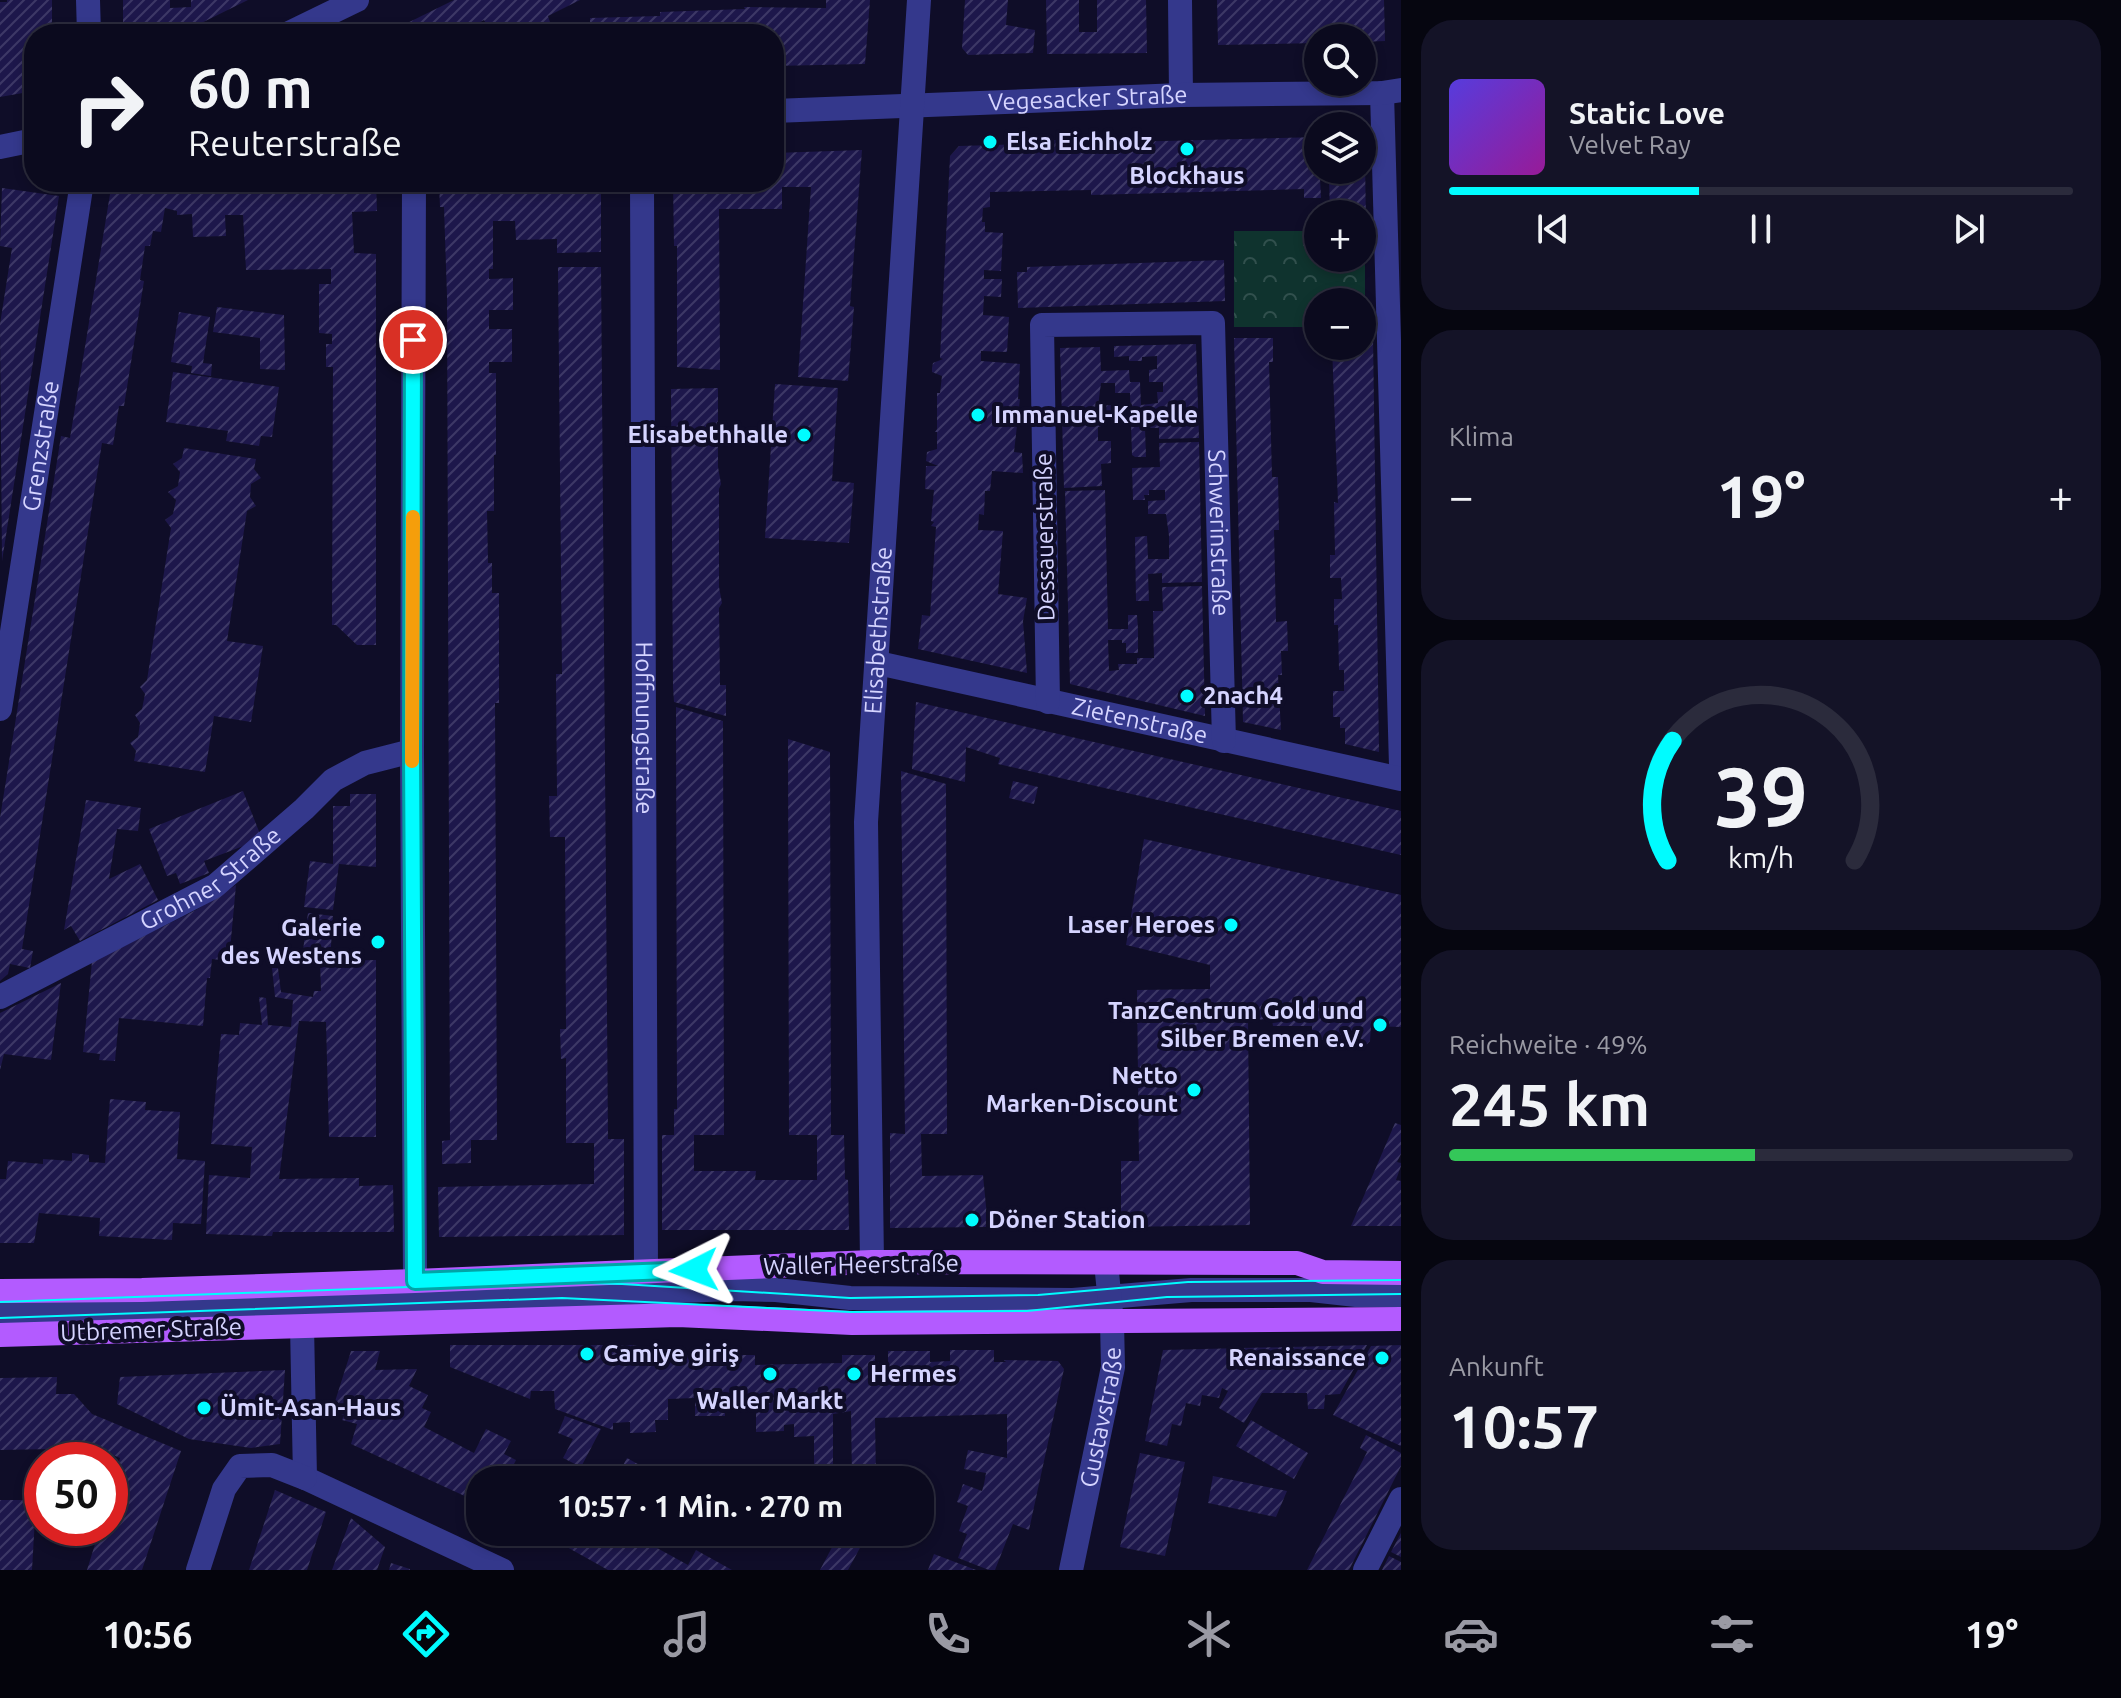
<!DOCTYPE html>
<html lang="de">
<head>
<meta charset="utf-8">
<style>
	body { margin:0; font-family:Ubuntu,sans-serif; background:#141327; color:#f1f3f6; height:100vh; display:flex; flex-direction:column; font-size:30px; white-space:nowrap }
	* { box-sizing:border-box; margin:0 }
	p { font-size:26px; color:#9a9aa4 }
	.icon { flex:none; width:44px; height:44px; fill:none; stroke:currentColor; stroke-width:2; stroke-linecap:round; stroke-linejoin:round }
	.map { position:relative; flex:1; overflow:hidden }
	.sheet { display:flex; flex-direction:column; gap:20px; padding:20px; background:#060610; width:720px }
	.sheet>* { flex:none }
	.banner { position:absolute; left:24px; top:24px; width:760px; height:168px; border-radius:32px; box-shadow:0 4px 12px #0003,0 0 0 2px #2b2b3c; background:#0b0a1e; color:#f1f3f6; overflow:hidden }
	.controls { position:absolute; left:1304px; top:24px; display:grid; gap:16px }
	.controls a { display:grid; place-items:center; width:72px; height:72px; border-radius:50%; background:#0b0a1e; box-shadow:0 4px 12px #0003,0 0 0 2px #2b2b3c; font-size:40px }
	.speed { position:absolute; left:24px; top:1442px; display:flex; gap:16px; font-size:40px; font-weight:700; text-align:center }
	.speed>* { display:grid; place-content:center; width:104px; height:104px; border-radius:50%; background:#0b0a1e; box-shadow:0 4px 12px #0003,0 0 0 2px #2b2b3c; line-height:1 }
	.speed .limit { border:12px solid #d22; background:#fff; color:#111 }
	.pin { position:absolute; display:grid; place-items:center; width:68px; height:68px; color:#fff; margin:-34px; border:4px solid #fff; border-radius:50%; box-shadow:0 2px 8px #0007 }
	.me { position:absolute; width:88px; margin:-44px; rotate:267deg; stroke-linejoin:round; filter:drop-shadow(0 0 6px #0008) }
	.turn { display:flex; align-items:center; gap:28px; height:168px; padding:0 32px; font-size:36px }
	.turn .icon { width:104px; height:104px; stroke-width:2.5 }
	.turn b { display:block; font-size:56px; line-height:68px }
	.big { font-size:60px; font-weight:600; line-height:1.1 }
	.sheet .widget { flex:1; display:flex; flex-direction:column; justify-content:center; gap:12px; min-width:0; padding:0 28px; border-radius:32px; background:#141327 }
	.sheet .dial { align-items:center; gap:0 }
	.dial svg { height:208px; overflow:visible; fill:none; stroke:#2b2b3c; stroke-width:7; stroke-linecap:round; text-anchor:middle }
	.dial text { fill:#f1f3f6; stroke:none }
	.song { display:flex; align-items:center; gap:24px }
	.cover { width:96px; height:96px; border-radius:12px; background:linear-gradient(135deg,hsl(250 70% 55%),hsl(300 70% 35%)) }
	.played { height:8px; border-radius:4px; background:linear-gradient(90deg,#00fcff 40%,#2b2b3c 40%) }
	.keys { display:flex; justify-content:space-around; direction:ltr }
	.heat { display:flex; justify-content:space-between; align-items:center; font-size:44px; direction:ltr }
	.charge { height:12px; border-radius:6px; background:linear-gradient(90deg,#34c759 49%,#2b2b3c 0) }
	.trip { position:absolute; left:466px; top:1466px; width:468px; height:80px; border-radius:32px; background:#0b0a1e; box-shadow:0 4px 12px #0003,0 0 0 2px #2b2b3c; font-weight:600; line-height:80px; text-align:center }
	.tab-bar { display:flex; height:128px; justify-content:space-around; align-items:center; background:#04040c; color:#9a9aa4 }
	.tab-bar .icon { width:56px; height:56px }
	.tab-bar .selected { color:#00fcff }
	.tab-bar b { font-size:36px; color:#f1f3f6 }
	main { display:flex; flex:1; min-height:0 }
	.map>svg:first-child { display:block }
	.park { fill:url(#park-crowns) }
	.building { fill:url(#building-hatch) }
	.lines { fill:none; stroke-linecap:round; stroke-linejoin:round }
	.minor { stroke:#34388c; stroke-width:24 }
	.major { stroke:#b35bff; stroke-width:24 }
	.tram { stroke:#00fcff; stroke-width:2 }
	.route-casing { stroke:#00a4a6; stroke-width:20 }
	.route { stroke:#00fcff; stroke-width:14 }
	.slow { stroke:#f59e0b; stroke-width:14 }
	.poi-dot { fill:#00fcff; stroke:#0f0d28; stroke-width:3 }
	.labels { text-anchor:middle; stroke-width:8; stroke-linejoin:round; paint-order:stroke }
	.street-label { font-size:24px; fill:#d5d4ff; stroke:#0f0d28 }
	.poi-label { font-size:24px; font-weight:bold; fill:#d5d4ff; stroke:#0f0d28; text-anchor:start }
</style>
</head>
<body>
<main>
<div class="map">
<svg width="1401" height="1570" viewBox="0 0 1401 1570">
	<defs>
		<pattern id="park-crowns" width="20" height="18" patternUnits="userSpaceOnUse" patternTransform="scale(2)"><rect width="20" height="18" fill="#0f332e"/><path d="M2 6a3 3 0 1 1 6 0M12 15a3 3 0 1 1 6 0" fill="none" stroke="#31504d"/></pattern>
		<pattern id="building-hatch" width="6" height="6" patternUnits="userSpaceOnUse" patternTransform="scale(2)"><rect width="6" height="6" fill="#1d174b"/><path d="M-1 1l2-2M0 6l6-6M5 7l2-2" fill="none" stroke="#3d3866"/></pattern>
	</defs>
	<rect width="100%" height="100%" fill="#0f0d28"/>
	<!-- park -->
	<path class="park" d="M1234,231H1318V258H1362V231H1365V327H1362V302H1318V327H1234Z"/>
	<!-- building -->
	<path class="building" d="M7,0H52V34H34V91L0,97V2H7Z
		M123,0H170V8L191,7V0H248L179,34H123Z
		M454,0H580L548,16L551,25L590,24V18L660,16V12L745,9L744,7L826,8V0H870L865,64L774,66V34H492L484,20L464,30L466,34H385Z
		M965,0H1008L1006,25L1035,30L1033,53L968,55L962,48Z
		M1046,0H1079V32H1097V0H1146L1147,53L1047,54Z
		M1217,0H1384L1385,41L1362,42V38H1318V43L1218,45Z
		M1318,137V170H1362V157H1365L1366,228H1362V214H1330L1329,177H1320L1321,198H1304V189L1091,195V190L990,192V207L983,208L982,222H985V232L1003,233L1001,271L984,270V279H1002L1001,297L984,296L983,315L1009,317L1007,352L981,351V361L1020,364L1018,399H1020L1014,452L1022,453L1023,473L992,471L990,491H985L984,515L979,514L978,530L1003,531L998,594L1027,598L1023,621L1027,673L918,649L922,615L930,616L936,527L931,526L934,522L931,521L934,490L925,489L926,466H938L926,461L927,452L937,449V432H935L937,429V393H940L942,376L932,372V368L933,363L943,359L940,358L950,156L959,146L1028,144V141L1080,139V143H1085Z
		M862,150L850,306L854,307L848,381L798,377L811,187H782V209H719L720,370L677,367V246H674L673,182H774V153Z
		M112,182H376L377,211L352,212L354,253L376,254V645H357L336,625H332L333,367H326V344H332V334L319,333V284H331V269L246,270L243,215H225L226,236L193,237L192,214L177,215V211L165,208L161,232L153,231L150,246H145L140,280L144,281L124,406H119L113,445L102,443L22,949L33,951L30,968L10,964L8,974L0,981V818L61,436L70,438Z
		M445,182H601V252L557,253V239L516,240L515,221H493V269H489V279L513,278V310H489V329H512V362H489V373H496V455H494V511H487L488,563H492V593H499V703H495L497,1140H471V1163L442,1164V1141L450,1140L447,296L444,207H440L439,185H445Z
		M2,188L59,196L2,561L0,324L12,248L0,246Z
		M1224,260L1225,301L1018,308L1017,272H1027V267Z
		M558,267H601L608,1139H624V1235L439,1237L438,1187L594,1184V1143H566V1058L561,1059L560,1029H566L565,837H550L549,796H557L556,674H562Z
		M217,307L284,315L285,370L260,369V338L213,332Z
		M179,312L210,317L203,363L212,364L211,376L191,373L192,366L171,362Z
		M1362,337H1373L1379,752L1345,744V728H1340V717H1333V691H1344V670H1339L1338,625H1334V599H1342L1341,578H1330V555H1335L1334,502L1338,503L1332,346H1362Z
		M1234,338H1273V362H1269L1272,477H1278L1279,530H1274L1276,622L1287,621L1288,651H1281L1282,675H1278L1281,730L1243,722Z
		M1196,344L1199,438L1159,439V428H1145L1146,457H1135L1132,455L1130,393H1115V383H1101L1098,406L1111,405L1112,418H1101V427H1098V441H1111V463L1101,464L1102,486L1064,488L1060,348L1100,347L1101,371L1129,370L1130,382H1140L1141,405L1158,403L1157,392H1163V382H1149V370L1157,369V356L1142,357V361H1129V356L1114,357V346Z
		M173,372L279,387L272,437L261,436L259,446L226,441L228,431L166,422Z
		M775,384L838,388L832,481L854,483L849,543L765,538Z
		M718,388V467L721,484L719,489V587L722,603L719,608L720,685H726V716L674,702L673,687L671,389Z
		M1199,442L1202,582L1162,583V573L1148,574L1149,601H1136L1135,537L1147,536L1148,559H1169V536L1166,514H1148V501L1165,500V490H1149V495H1144L1145,500H1133L1132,468L1160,467L1159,443Z
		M184,448L256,459L254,469L261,478L251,484L250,497L256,506L247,511L227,641L263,646L251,722L214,716L205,772L134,761L136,751L130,743L138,737L140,723L135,715L142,709L145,694L140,687L147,680L171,528L165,520L173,514L176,500L168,492L178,486L180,472L173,464L182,458Z
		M1105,490L1108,629H1128V615H1137L1138,629V653H1126V643H1122V640H1108L1109,671L1119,670L1118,664H1137V658H1154L1153,611H1163L1162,587L1202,586L1205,716L1070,684L1065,491Z
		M916,702L1401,811V855L998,764L1000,758L966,747L965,782L915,770L912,769Z
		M676,707L723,721L724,1135H694V1171H756L755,1180H817V1135H789L788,739L830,752L831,1135H844L845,1179L848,1180L849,1230H662V1135H674V1109H677Z
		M901,771L946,784L947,1134H921L922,1176L983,1175L988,1227L890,1228V1133L905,1134Z
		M1013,781L1038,787L1034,804L1009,798Z
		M243,791L262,839L204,861L209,873L180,884L176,873L167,876L149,829Z
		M350,794H376V867L339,864L333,910L304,907L310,861L333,864V806H350Z
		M86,800L141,808L138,831L117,829L109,879L140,864L158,900L80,941L71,926L64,930Z
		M1144,839L1401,895V1027L1371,1026L1370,1041L1365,1046H1345L1339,1040H1312V1026H1273L1272,1020L1248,1019L1250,1225L1121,1227V1161H1139L1137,990L1210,989V965L1126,945Z
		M236,885L229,961L212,959L210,978H207L203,1026L119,1018L115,1061L99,1060L100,1054L83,1052L92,962L196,910Z
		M308,913L333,916L330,961L376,960V1137H329L326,1022L299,1021L279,1179L359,1178V1186L393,1185L394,1232H273L272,1236L206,1234L209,1175L250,1178L252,1147L211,1144L221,1034L239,1035L240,1023L262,1025L259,997L266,998L268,1025L291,1027L293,1000L275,997L272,968H278L281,992L313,997L314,991H321L320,961L302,958Z
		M61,983L51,1060L4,1054L0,1070V1013Z
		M110,1099L146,1102L145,1110L180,1112L177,1159L205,1161L201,1224L173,1223L172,1240L99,1236L100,1218L39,1213L34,1243H0V1179H6L8,1161L43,1164V1159L72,1161V1153L89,1155V1162L105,1163Z
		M1395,1123L1401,1125V1154L1397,1162L1401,1163V1166L1396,1180L1401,1181V1226H1351Z
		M450,1345H638V1356L694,1355V1366H724V1355H755V1365L842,1363V1355H875V1362H888V1351H930V1362L950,1361V1350H994V1362H1006L1004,1360L1058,1361L1064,1369L1029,1530L1013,1524L995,1570H989L958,1558L967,1534L959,1531L968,1506L957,1502L963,1484L982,1491L984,1484L986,1473L964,1469L968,1450L1007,1458V1414L875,1418L876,1480H852L851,1411L833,1414V1470H814V1436L794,1437V1424L784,1425V1431L756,1432V1404L725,1405V1416H695V1398L668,1399V1420H655L656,1432L630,1433V1422L613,1423V1430L555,1409L554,1391H531L530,1399L450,1367Z
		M1367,1345L1340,1394L1325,1395L1324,1409H1308L1307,1393H1262L1244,1423L1219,1408L1228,1391L1222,1388L1219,1398L1202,1395L1200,1406L1186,1403L1181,1426L1172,1424L1167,1446L1145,1441L1163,1350Z
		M1401,1345V1446L1333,1415L1371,1346Z
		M351,1351H380L375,1370L417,1369L409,1386L428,1395L422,1408L431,1412L424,1427L474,1453L486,1429L511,1441L504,1454L516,1460L511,1470L527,1478L526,1480H480V1503L351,1444L357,1424L342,1420L344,1415L332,1411Z
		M285,1370L280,1444L251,1448L189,1439L117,1404L120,1377Z
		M57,1377L56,1394H74L92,1414L181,1451L142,1570H87L100,1528H110V1499L121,1465L118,1464L120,1458L108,1453L106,1460H50L53,1449L0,1450V1378Z
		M565,1416L601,1429L581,1467L563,1458L573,1439L558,1433Z
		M1251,1420L1308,1453L1294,1479L1236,1446Z
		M1366,1435L1401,1453V1466L1349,1570H1307L1367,1452L1360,1448Z
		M1140,1453L1185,1462L1165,1556L1120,1547Z
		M627,1458L643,1467L636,1480H615Z
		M1213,1476L1287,1491L1276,1517L1208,1503Z
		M275,1490L326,1512L307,1570H249Z
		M0,1500H36L32,1570H0Z
		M351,1518L385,1547L377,1570H332Z
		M540,1532H640L637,1537L688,1565L696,1550L732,1570H608Z
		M708,1532H737L728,1548L706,1536Z
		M808,1532H835L828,1546L807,1534Z
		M1401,1533V1557L1391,1552Z
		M839,1534L861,1546L848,1570H820Z
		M934,1554L976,1570H928Z
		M1389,1556L1401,1562V1570H1382Z
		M391,1563L410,1569V1570H389Z"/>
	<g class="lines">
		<!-- minor -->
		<g class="minor">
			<path d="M88,0L89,34"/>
			<path d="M1180,0L1181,95"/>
			<path d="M287,34L357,0"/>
			<path d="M1382,93L1401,766"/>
			<path id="s1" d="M774,111L1181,95L1382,93L1401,90"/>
			<path d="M0,147L34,140"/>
			<path d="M414,182L412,751L415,1281"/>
			<path id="s2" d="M642,182L646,1273"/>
			<path id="s3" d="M878,663L1401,779"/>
			<path id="s4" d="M1048,702L1042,325L1213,323L1224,741"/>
			<path id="s5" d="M0,709L82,182"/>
			<path id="s6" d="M0,997L215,886L304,809L333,780L365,763L412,751"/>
			<path id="s7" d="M872,1262L866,822L919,0"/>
			<path d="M0,1312H118L733,1289L776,1290L850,1298L1073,1300L1191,1290H1311L1356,1295H1401"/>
			<path d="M302,1325L305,1478L502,1570"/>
			<path d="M198,1570L224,1489L240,1466L272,1465L305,1478"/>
			<path id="s8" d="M1071,1570L1113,1367L1112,1322L1106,1263"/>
			<path d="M1365,1570L1401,1499"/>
		</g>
		<!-- major -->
		<path class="major" d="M0,1291L142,1290L415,1281L872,1262L1297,1263L1323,1272L1401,1273
			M0,1335L678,1315L852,1323L1401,1319"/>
		<!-- tram -->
		<path class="tram" d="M0,1302L544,1282L622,1284L850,1298L1038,1295L1188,1282L1401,1280
			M0,1318L562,1298L850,1312L1027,1311L1167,1297L1401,1294"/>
	</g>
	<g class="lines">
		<defs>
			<path id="route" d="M413,340L412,751L415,1281L694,1270"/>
		</defs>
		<!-- route casing -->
		<use href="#route" class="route-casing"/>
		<!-- route -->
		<use href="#route" class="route"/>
		<!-- slow -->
		<path class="slow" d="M412,761L413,517"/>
	</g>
	<!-- markers -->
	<g class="poi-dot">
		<circle cx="990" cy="142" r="8"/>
		<circle cx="1187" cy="149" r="8"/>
		<circle cx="978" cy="415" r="8"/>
		<circle cx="804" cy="435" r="8"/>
		<circle cx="1187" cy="696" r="8"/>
		<circle cx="1231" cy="925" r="8"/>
		<circle cx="378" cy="942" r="8"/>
		<circle cx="1380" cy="1025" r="8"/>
		<circle cx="1194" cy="1090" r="8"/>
		<circle cx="972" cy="1220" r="8"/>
		<circle cx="587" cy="1354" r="8"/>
		<circle cx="1382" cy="1358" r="8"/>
		<circle cx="770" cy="1374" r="8"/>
		<circle cx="854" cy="1374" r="8"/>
		<circle cx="204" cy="1408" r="8"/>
	</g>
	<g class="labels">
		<!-- street labels -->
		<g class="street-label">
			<text dy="8" stroke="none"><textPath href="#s1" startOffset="314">Vegesacker Straße</textPath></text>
			<text dy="8" stroke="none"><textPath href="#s5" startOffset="266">Grenzstraße</textPath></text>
			<text dy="8" stroke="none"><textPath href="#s4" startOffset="758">Schwerinstraße</textPath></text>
			<text transform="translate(1045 537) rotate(-91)" y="8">Dessauerstraße</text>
			<text dy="8" stroke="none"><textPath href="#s7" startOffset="632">Elisabethstraße</textPath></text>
			<text dy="8" stroke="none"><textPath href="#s3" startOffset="268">Zietenstraße</textPath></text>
			<text dy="8" stroke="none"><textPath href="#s2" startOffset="546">Hoffnungstraße</textPath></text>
			<text dy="8" stroke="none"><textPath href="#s6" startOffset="242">Grohner Straße</textPath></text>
			<text transform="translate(861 1265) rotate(-1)" y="8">Waller Heerstraße</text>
			<text transform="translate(151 1330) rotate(-2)" y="8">Utbremer Straße</text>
			<text dy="8" stroke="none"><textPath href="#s8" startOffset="156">Gustavstraße</textPath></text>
		</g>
		<!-- poi labels -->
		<g class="poi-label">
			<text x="1006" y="150">Elsa Eichholz</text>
			<text x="1187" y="184" text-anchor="middle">Blockhaus</text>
			<text x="994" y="423">Immanuel-Kapelle</text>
			<text x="788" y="443" text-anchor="end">Elisabethhalle</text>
			<text x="1203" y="704">2nach4</text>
			<text x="1215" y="933" text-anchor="end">Laser Heroes</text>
			<text x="362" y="936" text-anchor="end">Galerie<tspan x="362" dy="28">des Westens</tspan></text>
			<text x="1364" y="1019" text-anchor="end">TanzCentrum Gold und<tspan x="1364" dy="28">Silber Bremen e.V.</tspan></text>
			<text x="1178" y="1084" text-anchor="end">Netto<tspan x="1178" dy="28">Marken-Discount</tspan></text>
			<text x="988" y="1228">Döner Station</text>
			<text x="603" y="1362">Camiye giriş</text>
			<text x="1366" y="1366" text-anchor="end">Renaissance</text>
			<text x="870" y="1382">Hermes</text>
			<text x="770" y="1409" text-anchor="middle">Waller Markt</text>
			<text x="220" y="1416">Ümit-Asan-Haus</text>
		</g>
	</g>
</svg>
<div class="controls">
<a><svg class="icon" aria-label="search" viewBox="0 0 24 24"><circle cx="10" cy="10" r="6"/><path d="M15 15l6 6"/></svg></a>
<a><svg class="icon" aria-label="layers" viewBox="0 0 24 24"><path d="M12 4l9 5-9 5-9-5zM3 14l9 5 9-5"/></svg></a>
<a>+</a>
<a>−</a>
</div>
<div class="speed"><div class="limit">50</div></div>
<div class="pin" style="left:413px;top:340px;background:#d93025"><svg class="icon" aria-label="arrive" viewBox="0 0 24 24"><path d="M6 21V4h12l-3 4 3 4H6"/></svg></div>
<svg class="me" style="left:694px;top:1270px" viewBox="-20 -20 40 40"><path d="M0-17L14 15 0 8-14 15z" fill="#00fcff" stroke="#fff" stroke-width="4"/></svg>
<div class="trip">10:57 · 1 Min. · 270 m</div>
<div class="banner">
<div class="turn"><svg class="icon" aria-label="right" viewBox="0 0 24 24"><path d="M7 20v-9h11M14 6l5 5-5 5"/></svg><div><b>60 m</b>Reuterstraße</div></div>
</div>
</div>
<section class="sheet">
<div class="widget">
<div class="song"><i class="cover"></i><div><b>Static Love</b><p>Velvet Ray</p></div></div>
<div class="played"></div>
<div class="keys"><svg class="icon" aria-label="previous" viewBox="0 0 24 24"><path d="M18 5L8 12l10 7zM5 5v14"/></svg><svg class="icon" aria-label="pause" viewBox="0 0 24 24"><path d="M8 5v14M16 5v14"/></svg><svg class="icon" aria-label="next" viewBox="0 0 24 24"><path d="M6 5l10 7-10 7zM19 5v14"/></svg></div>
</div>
<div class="widget"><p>Klima</p>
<div class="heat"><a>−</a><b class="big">19°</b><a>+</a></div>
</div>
<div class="widget dial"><svg viewBox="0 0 100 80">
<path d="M14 69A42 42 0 1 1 86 69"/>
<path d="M14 69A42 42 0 0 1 16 23" stroke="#00fcff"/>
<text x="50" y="56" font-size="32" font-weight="700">39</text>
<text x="50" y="72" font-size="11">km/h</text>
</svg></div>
<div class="widget"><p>Reichweite · 49%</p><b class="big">245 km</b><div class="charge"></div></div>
<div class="widget"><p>Ankunft</p><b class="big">10:57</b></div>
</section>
</main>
<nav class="tab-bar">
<b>10:56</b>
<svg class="icon selected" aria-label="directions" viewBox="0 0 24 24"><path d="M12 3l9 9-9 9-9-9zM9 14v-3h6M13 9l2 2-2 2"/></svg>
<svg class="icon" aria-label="music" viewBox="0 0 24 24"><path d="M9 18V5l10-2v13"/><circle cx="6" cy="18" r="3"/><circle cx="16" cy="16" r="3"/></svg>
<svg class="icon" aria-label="phone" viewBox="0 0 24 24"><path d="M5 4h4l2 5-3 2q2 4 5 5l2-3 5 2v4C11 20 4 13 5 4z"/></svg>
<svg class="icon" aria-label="climate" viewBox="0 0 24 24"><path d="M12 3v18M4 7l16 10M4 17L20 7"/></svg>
<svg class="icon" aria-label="car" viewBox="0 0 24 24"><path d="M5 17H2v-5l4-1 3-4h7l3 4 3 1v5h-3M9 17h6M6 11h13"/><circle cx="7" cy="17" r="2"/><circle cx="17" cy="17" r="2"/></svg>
<svg class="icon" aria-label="filters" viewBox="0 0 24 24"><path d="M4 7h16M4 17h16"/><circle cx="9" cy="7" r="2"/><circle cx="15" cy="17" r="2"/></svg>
<b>19°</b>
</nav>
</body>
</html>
